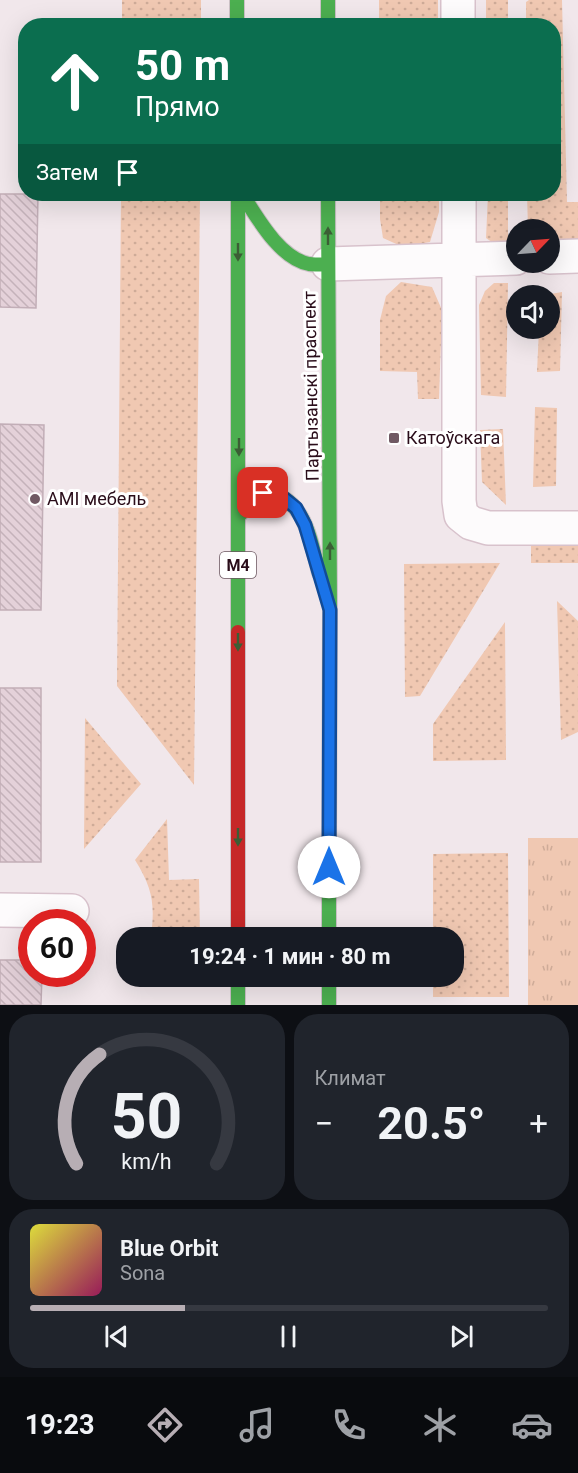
<!DOCTYPE html>
<html lang="ru">
<head>
<meta charset="utf-8">
<style>
	body { margin:0; font-family:Roboto,sans-serif; background:#20242c; color:#f1f3f6; height:100vh; display:flex; flex-direction:column; font-size:22px; white-space:nowrap }
	* { box-sizing:border-box; margin:0 }
	p { font-size:20px; color:#9ea1a6 }
	.icon { flex:none; width:33px; height:33px; fill:none; stroke:currentColor; stroke-width:2; stroke-linecap:round; stroke-linejoin:round }
	.map { position:relative; height:1005px; overflow:hidden }
	.sheet { display:flex; flex-direction:column; gap:9px; padding:9px; background:#0d0f14; flex:1 }
	.sheet>* { flex:none }
	.guide { position:absolute; left:18px; top:18px; width:543px; height:183px; border-radius:24px; box-shadow:0 6px 24px #0002; background:#0b6e4f; color:#fff; overflow:hidden }
	.needle { width:39px; rotate:65deg }
	.tools { position:absolute; left:506px; top:219px; display:grid; gap:12px }
	.tools a { display:grid; place-items:center; width:54px; height:54px; border-radius:50%; background:#171b24; box-shadow:0 6px 24px #0002; font-size:30px }
	.speed { position:absolute; left:18px; top:909px; display:flex; gap:12px; font-size:30px; font-weight:700; text-align:center }
	.speed>* { display:grid; place-content:center; width:78px; height:78px; border-radius:50%; background:#171b24; box-shadow:0 6px 24px #0002; line-height:1 }
	.speed .limit { border:9px solid #d22; background:#fff; color:#111 }
	.pin { position:absolute; display:grid; place-items:center; width:51px; height:51px; color:#fff; margin:-26px; border-radius:12px; box-shadow:0 3px 9px #0006 }
	.me { position:absolute; width:66px; margin:-33px; rotate:0deg; stroke-linejoin:round; filter:drop-shadow(0 0 4px #0008) }
	.turn { display:flex; align-items:center; gap:21px; height:126px; padding:0 18px; font-size:27px }
	.turn .icon { width:78px; height:78px; stroke-width:2.5 }
	.turn b { display:block; font-size:42px; line-height:51px }
	.then { display:flex; align-items:center; height:57px; padding:0 18px; background:#0003; gap:12px; font-size:22px }
	.big { font-size:45px; font-weight:700; line-height:1.1 }
	.sheet .tile { flex:1; display:flex; flex-direction:column; justify-content:center; gap:9px; min-width:0; padding:0 21px; border-radius:24px; background:#20242c }
	.sheet .dial { align-items:center; gap:0 }
	.dial svg { height:156px; overflow:visible; fill:none; stroke:#363941; stroke-width:7; stroke-linecap:round; text-anchor:middle }
	.dial text { fill:#f1f3f6; stroke:none }
	.song { display:flex; align-items:center; gap:18px }
	.cover { width:72px; height:72px; border-radius:9px; background:linear-gradient(135deg,hsl(60 70% 55%),hsl(330 70% 35%)) }
	.played { height:6px; border-radius:3px; background:linear-gradient(90deg,#b7aeb4 30%,#363941 30%) }
	.keys { display:flex; justify-content:space-around; direction:ltr }
	.heat { display:flex; justify-content:space-between; align-items:center; font-size:33px; direction:ltr }
	.sheet .tiles { flex:1; display:grid; gap:9px; grid-template-columns:1fr 1fr }
	.tile:last-child { grid-column:span 2 }
	.trip { position:absolute; left:116px; top:927px; width:348px; height:60px; border-radius:24px; background:#171b24; box-shadow:0 6px 24px #0002; font-weight:700; line-height:60px; text-align:center }
	.tab-bar { display:flex; height:96px; justify-content:space-around; align-items:center; background:#090b0e; color:#9ea1a6 }
	.tab-bar .icon { width:42px; height:42px }
	.tab-bar .active { color:#b7aeb4 }
	.tab-bar b { font-size:27px; color:#f1f3f6 }
	.map>svg:first-child { display:block }
	.grass { fill:url(#grass-dots) }
	.park { fill:url(#park-tufts) }
	.building { fill:url(#building-back-hatch); stroke:#c2aeb7; stroke-width:1.5 }
	.lines { fill:none; stroke-linecap:round; stroke-linejoin:round }
	.street-casing { stroke:#d8c2cc; stroke-width:36 }
	.fast-casing { stroke:#cbc1c6; stroke-width:16 }
	.slow-casing { stroke:#cbc1c6; stroke-width:16 }
	.jam-casing { stroke:#cbc1c6; stroke-width:16 }
	.street { stroke:#fdfbfc; stroke-width:33 }
	.fast { stroke:#4caf50; stroke-width:14 }
	.slow { stroke:#ffc107; stroke-width:14 }
	.jam { stroke:#c62828; stroke-width:14 }
	.oneway { fill:#3b5e35 }
	.route-casing { stroke:#114b97; stroke-width:15 }
	.route { stroke:#1a73e8; stroke-width:10 }
	.poi-dot { fill:#705963; stroke:#fff; stroke-width:2 }
	.labels { text-anchor:middle; stroke-width:6; stroke-linejoin:round; paint-order:stroke }
	.shield { fill:#fff; stroke:#6a565f; stroke-width:1.5 }
	.shield-label { font-size:16px; font-weight:bold; fill:#2a0d1a }
	.street-label { font-size:18px; fill:#2a0d1a; stroke:#fff }
	.poi-label { font-size:18px; fill:#2a0d1a; stroke:#fff; text-anchor:start }
</style>
</head>
<body>
<div class="map">
<svg width="578" height="1005" viewBox="0 0 578 1005">
	<defs>
		<pattern id="grass-dots" width="8" height="8" patternUnits="userSpaceOnUse" patternTransform="scale(1.5)"><rect width="8" height="8" fill="#f0c8b2"/><path d="M2 2h.1M6 6h.1" fill="none" stroke="#ceab98" stroke-width="1.8" stroke-linecap="round"/></pattern>
		<pattern id="park-tufts" width="24" height="20" patternUnits="userSpaceOnUse" patternTransform="scale(1.5)"><rect width="24" height="20" fill="#f0c8b2"/><path d="M3 7l-1-3M5 7V3M7 7l1-3M15 17l-1-3M17 17v-4M19 17l1-3" fill="none" stroke="#ceab98"/></pattern>
		<pattern id="building-back-hatch" width="6" height="6" patternUnits="userSpaceOnUse" patternTransform="scale(1.5)"><rect width="6" height="6" fill="#e4d1d9"/><path d="M-1 5l2 2M0 0l6 6M5-1l2 2" fill="none" stroke="#c4b2ba"/></pattern>
	</defs>
	<rect width="100%" height="100%" fill="#f1e7eb"/>
	<!-- grass -->
	<path class="grass" d="M122,0H201V25H122Z
		M379,0H438V25H379Z
		M486,0H508V25H486Z
		M529,0H562L567,202H578V239L549,243V230L528,229L527,194H554V26L526,25V2Z
		M121,194H200L194,785L117,686Z
		M380,194H439V212L430,242L403,247L383,238L380,219Z
		M488,194H508V244L496,245L486,238Z
		M401,282L432,287L442,310L439,399H418L417,372L380,371V320L386,296Z
		M494,283H508L506,397L481,395L479,305L485,291Z
		M562,292L560,371L537,372L539,329L549,328V296L545,295Z
		M535,407L557,408L556,486L533,487Z
		M503,429L506,505L482,482L480,430Z
		M531,545H578V563H531Z
		M500,563L420,696L405,697L404,564Z
		M557,601L578,621V732L561,740Z
		M505,622L506,760L433,761V724Z
		M85,718L141,784L84,849Z
		M167,819L169,880L199,879L200,937H151C155,904 153,889 135,860Z
		M508,853L509,997H433V977L453,976V938L433,937V854Z"/>
	<!-- park -->
	<path class="park" d="M528,838H578V1005H528Z"/>
	<!-- building -->
	<path class="building" d="M0,194H38L36,308L0,307Z
		M0,424L44,425L41,610H0Z
		M0,688H41V862H0Z
		M0,960H32V974H42L41,1005H0Z"/>
	<g class="lines">
		<defs>
			<path id="street" d="M458,0V26
				M459,194V501L461,515L471,523L488,528H578
				M549,257L578,256
				M328,264L516,258
				M0,910L72,911"/>
			<path id="fast" d="M237,0V26
				M328,0V26
				M238,194V632
				M242,194C257,217 279,258 309,264C315,265 322,264 328,264
				M328,194L330,612
				M238,517L252,501L262,494C304,491 311,542 319,573
				M329,938V852
				M238,976V1005
				M329,976V1005"/>
			<path id="slow" d="M329,852L330,612"/>
			<path id="jam" d="M238,632V938"/>
		</defs>
		<!-- street casing -->
		<use href="#street" class="street-casing"/>
		<!-- fast casing -->
		<use href="#fast" class="fast-casing"/>
		<!-- slow casing -->
		<use href="#slow" class="slow-casing"/>
		<!-- jam casing -->
		<use href="#jam" class="jam-casing"/>
		<!-- street -->
		<use href="#street" class="street"/>
		<!-- fast -->
		<use href="#fast" class="fast"/>
		<!-- slow -->
		<use href="#slow" class="slow"/>
		<!-- jam -->
		<use href="#jam" class="jam"/>
	</g>
	<!-- one-way arrows -->
	<defs><path id="oneway-solid" d="M-6-.8H1V-3.2L6.5 0L1 3.2V.8H-6Z" transform="scale(1.5)"/></defs>
	<g class="oneway">
		<use href="#oneway-solid" transform="translate(328 236) rotate(-90)"/>
		<use href="#oneway-solid" transform="translate(238 252) rotate(90)"/>
		<use href="#oneway-solid" transform="translate(239 447) rotate(90)"/>
		<use href="#oneway-solid" transform="translate(330 551) rotate(-90)"/>
		<use href="#oneway-solid" transform="translate(238 642) rotate(90)"/>
		<use href="#oneway-solid" transform="translate(238 837) rotate(90)"/>
	</g>
	<g class="lines">
		<defs>
			<path id="route" d="M263,493L280,495L296,508L305,525L330,610L329,867"/>
		</defs>
		<!-- route casing -->
		<use href="#route" class="route-casing"/>
		<!-- route -->
		<use href="#route" class="route"/>
	</g>
	<!-- markers -->
	<g class="poi-dot">
		<rect x="388" y="432" width="12" height="12" rx="3"/>
		<circle cx="35" cy="499" r="6"/>
	</g>
	<g class="labels">
		<!-- shield labels -->
		<rect class="shield" x="220" y="552" width="36" height="26" rx="4.5"/>
		<g class="shield-label">
			<text x="238" y="571">М4</text>
		</g>
		<!-- street labels -->
		<g class="street-label">
			<text transform="translate(311 386) rotate(-91)" y="6">Партызанскі праспект</text>
		</g>
		<!-- poi labels -->
		<g class="poi-label">
			<text x="406" y="444">Катоўскага</text>
			<text x="47" y="505">AMI мебель</text>
		</g>
	</g>
</svg>
<div class="tools">
<a><svg class="needle" viewBox="-14 -14 28 28"><path d="M0-13l5 13h-10z" fill="#e53935"/><path d="M0 13l5-13h-10z" fill="#9ea1a6"/></svg></a>
<a><svg class="icon" aria-label="sound" viewBox="0 0 24 24"><path d="M4 9h4l5-4v14l-5-4H4zM17 9q2 3 0 6"/></svg></a>
</div>
<div class="speed"><div class="limit">60</div></div>
<div class="pin" style="left:263px;top:493px;background:#d93025"><svg class="icon" aria-label="arrive" viewBox="0 0 24 24"><path d="M6 21V4h12l-3 4 3 4H6"/></svg></div>
<svg class="me" style="left:329px;top:867px" viewBox="-20 -20 40 40"><circle r="19" fill="#fff"/><path d="M0-13L10 11 0 6-10 11z" fill="#1a73e8"/></svg>
<div class="trip">19:24 · 1 мин · 80 m</div>
<div class="guide">
<div class="turn"><svg class="icon" aria-label="ahead" viewBox="0 0 24 24"><path d="M12 20V5M6 11l6-6 6 6"/></svg><div><b>50 m</b>Прямо</div></div>
<div class="then">Затем<svg class="icon" aria-label="arrive" viewBox="0 0 24 24"><path d="M6 21V4h12l-3 4 3 4H6"/></svg></div>
</div>
</div>
<section class="sheet">
<div class="tiles">
<div class="tile dial"><svg viewBox="0 0 100 80">
<path d="M14 69A42 42 0 1 1 86 69"/>
<path d="M14 69A42 42 0 0 1 26 13" stroke="#b7aeb4"/>
<text x="50" y="56" font-size="32" font-weight="700">50</text>
<text x="50" y="72" font-size="11">km/h</text>
</svg></div>
<div class="tile"><p>Климат</p>
<div class="heat"><a>−</a><b class="big">20.5°</b><a>+</a></div>
</div>
<div class="tile">
<div class="song"><i class="cover"></i><div><b>Blue Orbit</b><p>Sona</p></div></div>
<div class="played"></div>
<div class="keys"><svg class="icon" aria-label="previous" viewBox="0 0 24 24"><path d="M18 5L8 12l10 7zM5 5v14"/></svg><svg class="icon" aria-label="pause" viewBox="0 0 24 24"><path d="M8 5v14M16 5v14"/></svg><svg class="icon" aria-label="next" viewBox="0 0 24 24"><path d="M6 5l10 7-10 7zM19 5v14"/></svg></div>
</div>
</div>
</section>
<nav class="tab-bar">
<b>19:23</b>
<svg class="icon active" aria-label="directions" viewBox="0 0 24 24"><path d="M12 3l9 9-9 9-9-9zM9 14v-3h6M13 9l2 2-2 2"/></svg>
<svg class="icon" aria-label="music" viewBox="0 0 24 24"><path d="M9 18V5l10-2v13"/><circle cx="6" cy="18" r="3"/><circle cx="16" cy="16" r="3"/></svg>
<svg class="icon" aria-label="phone" viewBox="0 0 24 24"><path d="M5 4h4l2 5-3 2q2 4 5 5l2-3 5 2v4C11 20 4 13 5 4z"/></svg>
<svg class="icon" aria-label="climate" viewBox="0 0 24 24"><path d="M12 3v18M4 7l16 10M4 17L20 7"/></svg>
<svg class="icon" aria-label="car" viewBox="0 0 24 24"><path d="M5 17H2v-5l4-1 3-4h7l3 4 3 1v5h-3M9 17h6M6 11h13"/><circle cx="7" cy="17" r="2"/><circle cx="17" cy="17" r="2"/></svg>
</nav>
</body>
</html>
